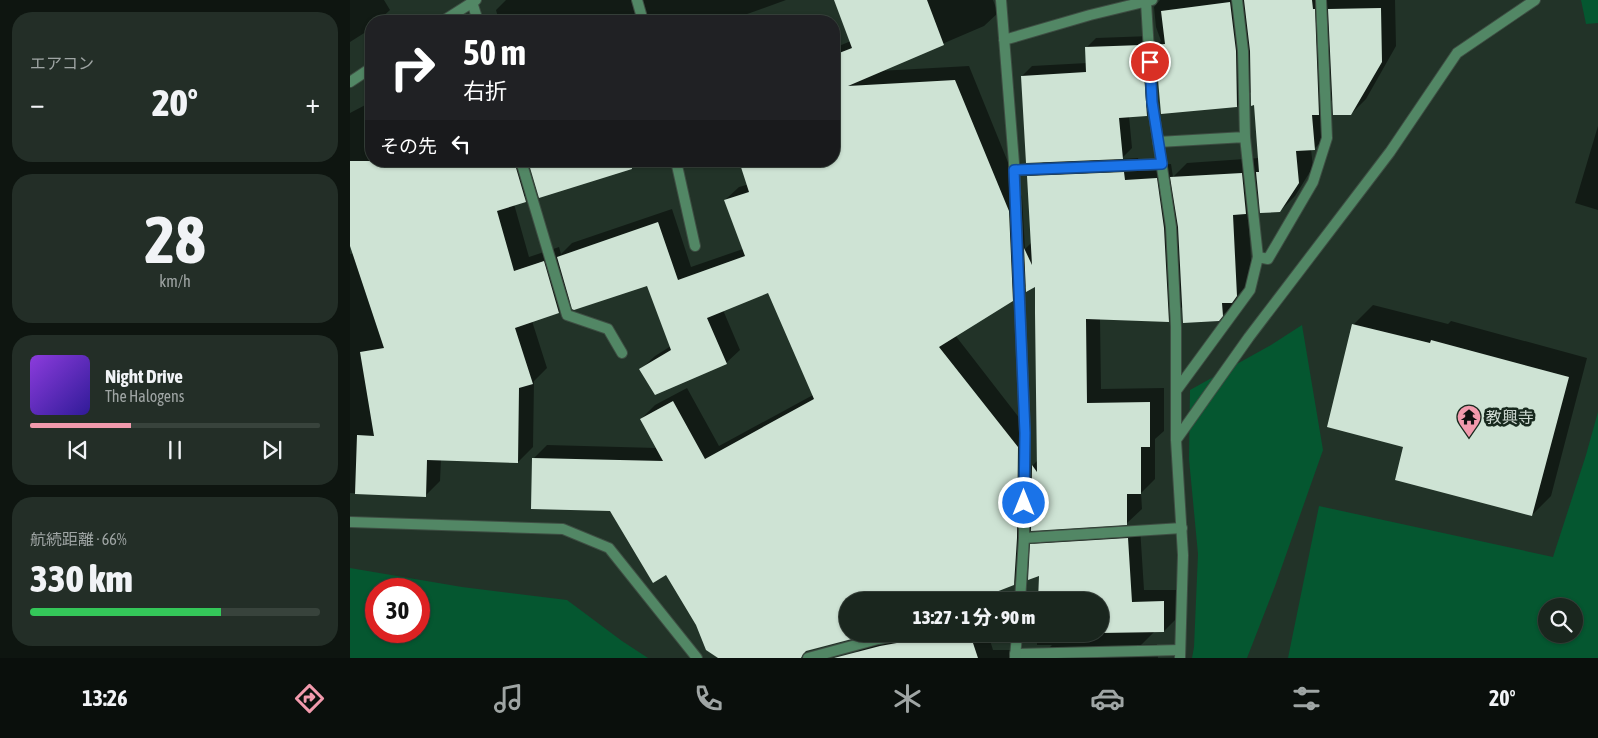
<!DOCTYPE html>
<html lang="ja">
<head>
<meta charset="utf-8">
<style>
	body { margin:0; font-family:"Asap Condensed","Noto Sans JP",sans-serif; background:#232e27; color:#f1f3f6; height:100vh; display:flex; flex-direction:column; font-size:19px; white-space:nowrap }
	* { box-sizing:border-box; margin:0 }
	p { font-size:16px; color:#9fa5a4 }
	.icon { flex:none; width:28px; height:28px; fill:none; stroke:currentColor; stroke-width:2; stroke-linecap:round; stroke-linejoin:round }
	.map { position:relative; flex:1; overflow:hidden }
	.details { display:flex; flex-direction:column; gap:12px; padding:12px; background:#0e1510; width:350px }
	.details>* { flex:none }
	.guide { position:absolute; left:15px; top:15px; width:475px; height:152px; border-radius:20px; box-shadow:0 1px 4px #0004,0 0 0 1px #38433c; background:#202124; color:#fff; overflow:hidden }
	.fabs { position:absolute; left:1188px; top:598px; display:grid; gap:10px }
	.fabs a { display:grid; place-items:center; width:45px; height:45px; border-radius:50%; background:#1a261e; box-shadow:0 1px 4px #0004,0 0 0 1px #38433c; font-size:25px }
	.speed { position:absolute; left:15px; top:578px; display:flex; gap:10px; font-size:25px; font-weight:700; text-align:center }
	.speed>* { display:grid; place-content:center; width:65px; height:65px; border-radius:50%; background:#1a261e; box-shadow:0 1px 4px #0004,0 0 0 1px #38433c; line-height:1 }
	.speed .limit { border:8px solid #d22; background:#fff; color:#111 }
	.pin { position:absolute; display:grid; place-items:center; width:42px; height:42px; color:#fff; margin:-21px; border:2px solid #fff; border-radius:50%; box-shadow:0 1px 5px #0007 }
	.me { position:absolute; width:55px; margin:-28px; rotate:0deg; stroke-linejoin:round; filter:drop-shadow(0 0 4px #0008) }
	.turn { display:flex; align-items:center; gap:18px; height:105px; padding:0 15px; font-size:22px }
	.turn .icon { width:65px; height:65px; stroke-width:2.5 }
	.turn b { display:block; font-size:35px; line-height:42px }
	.then { display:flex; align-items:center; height:48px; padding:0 15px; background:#0003; gap:10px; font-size:19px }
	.big { font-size:38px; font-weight:800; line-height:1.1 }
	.details .card { flex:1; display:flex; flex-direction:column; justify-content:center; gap:8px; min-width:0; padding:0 18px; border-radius:20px; background:#232e27 }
	.details .dial { align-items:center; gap:0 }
	.dial b { font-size:65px; line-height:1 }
	.song { display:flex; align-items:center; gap:15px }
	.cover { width:60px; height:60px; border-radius:8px; background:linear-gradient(135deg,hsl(270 70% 55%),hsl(250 70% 35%)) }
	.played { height:5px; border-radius:2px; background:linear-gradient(90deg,#f29aad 35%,#38433c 35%) }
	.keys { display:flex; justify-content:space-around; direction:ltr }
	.heat { display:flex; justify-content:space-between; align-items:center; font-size:28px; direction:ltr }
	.charge { height:8px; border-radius:4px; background:linear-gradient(90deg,#34c759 66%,#38433c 0) }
	.trip { position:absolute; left:489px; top:592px; width:270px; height:50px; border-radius:25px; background:#1a261e; box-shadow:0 1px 4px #0004,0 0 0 1px #38433c; font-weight:800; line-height:50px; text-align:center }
	.dock { display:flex; height:80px; justify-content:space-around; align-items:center; background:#0a0f0c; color:#9fa5a4 }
	.dock .icon { width:35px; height:35px }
	.dock .current { color:#f29aad }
	.dock b { font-size:22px; color:#f1f3f6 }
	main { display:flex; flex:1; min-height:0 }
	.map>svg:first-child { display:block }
	.green { fill:#055730; fill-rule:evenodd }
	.shadow { fill:#0007; fill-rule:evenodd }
	.building { fill:#cee3d4 }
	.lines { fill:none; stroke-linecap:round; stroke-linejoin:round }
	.service-casing { stroke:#3e4e43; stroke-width:12 }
	.minor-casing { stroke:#3e4e43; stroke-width:12 }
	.service { stroke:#528765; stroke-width:10 }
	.minor { stroke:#528765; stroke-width:10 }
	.route-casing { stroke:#114b97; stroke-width:12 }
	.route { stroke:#1a73e8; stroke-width:9 }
	.labels { text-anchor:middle; stroke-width:5; stroke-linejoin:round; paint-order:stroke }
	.poi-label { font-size:16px; fill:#cfdad3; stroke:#18291e; text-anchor:start }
</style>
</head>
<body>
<main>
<section class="details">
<div class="card"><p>エアコン</p>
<div class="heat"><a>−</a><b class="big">20°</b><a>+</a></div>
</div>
<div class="card dial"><b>28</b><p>km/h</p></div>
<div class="card">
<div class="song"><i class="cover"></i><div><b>Night Drive</b><p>The Halogens</p></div></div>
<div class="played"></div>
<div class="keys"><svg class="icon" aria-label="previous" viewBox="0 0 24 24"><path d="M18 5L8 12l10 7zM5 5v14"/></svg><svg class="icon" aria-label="pause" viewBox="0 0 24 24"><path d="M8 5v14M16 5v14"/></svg><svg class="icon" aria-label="next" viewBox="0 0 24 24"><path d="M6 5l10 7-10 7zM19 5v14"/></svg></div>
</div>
<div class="card"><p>航続距離 · 66%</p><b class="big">330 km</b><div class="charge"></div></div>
</section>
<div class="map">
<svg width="1248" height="658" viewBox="0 0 1248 658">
	<rect width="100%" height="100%" fill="#223328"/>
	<!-- green -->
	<path class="green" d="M1231,0H1248V23L1236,24Z
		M952,325L973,450L925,586L897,658H842L844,647L848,554L839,459L840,390L921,345Z
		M1248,412V658H938L969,506L1203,557L1236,455ZM1196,606H1224V634H1196Z
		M0,568L112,587L217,600L272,641L298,658H0ZM26,589H69V631H26Z"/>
	<!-- shadow -->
	<path class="shadow" d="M0,0H34L40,10L28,21H21V28L19,30L0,42Z
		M156,0H436L386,18L387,21H149L146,10Z
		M485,0H643L648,13L634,26L529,71L619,66L672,197L675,249L682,242L678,177L694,161L672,76L682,66L737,63L736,48L746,38L801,36L807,105L797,114L779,116L782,148L771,159L788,158L789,166L821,164L823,177L837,163L909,158L905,104L902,91L887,106L807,45L811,41L806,27L804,7L810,0H1045L1046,46L1016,99L1001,114L983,99L977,106L979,134L964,149H961L963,167L945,196L930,211L910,199L898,211L902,279L887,296V299L884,304L868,320L833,306L818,321L750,319L751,389L814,388V431L805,439V479L791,493L792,509L777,523L680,529L677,570L663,584L627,599L628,601H498L371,658L347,625L317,573L261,509L183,459L197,445L307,448L291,419L305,405L337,388L369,446L463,395L418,291L373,310L390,350L376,363L291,369L305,356L321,346L298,284L222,299L209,312L182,321L197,368L184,381L183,447L168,462L91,459L90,481L75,496L0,493V254L5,253L0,243V113L21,102V161H170L183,188L168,203L164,204L179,257L209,247L211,254L222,243L322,209L341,267L393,249L375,200L389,187L484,161V48L501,41ZM677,285H686L688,460L681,467V433L605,335L662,300Z
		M1248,126V210L1225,203Z
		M183,161H302L191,196Z
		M1023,305L1098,324L1101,321L1237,358L1201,496L1182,515L1055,446L978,426L1004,324Z
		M790,527L794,590H826V619L814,631H805L791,645L807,644L808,658H508L506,653L520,639L539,634H638L643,650H697L702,645H687V634H750V601H689L690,574L682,545L694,533Z"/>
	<!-- building -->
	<path class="building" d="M484,0H577L594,45L498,86L605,80L659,211L663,301L589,347L668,447L667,538L664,585L623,601H498V634H521L456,651L453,654L451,658H368L356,650L346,625L316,575L303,583L260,511L181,509L182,458L313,461L290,419L323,401L355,459L464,399L418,293L357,318L377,364L305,395L289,369L321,350L297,286L224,310L222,309L207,257L308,222L328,280L395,256L374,200L399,192L389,161H484V55L502,48Z
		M894,0H962L963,9H965L969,115H962L965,150L946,151L949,183L930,212L910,213L906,172H909L904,105L901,106L900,51Z
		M880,2L886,51L887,107L811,114L805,45L815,44L811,11Z
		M1031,8L1032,62L1001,115H983L978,9Z
		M792,45L797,116L769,118L773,159L676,163L671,76L736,72L735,47Z
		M0,161H164L176,202L147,211L164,271L194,261L209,313L165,328L183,384L169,388L168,463L77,460L76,497L5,494L7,435L24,436L10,352L34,348L0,246Z
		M178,161H281L282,169L189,198Z
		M774,172L775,180L807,178L814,228L819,322L736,319L737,403L800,402V447H791V494H777V525L681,531L682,465L687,472L685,313V287L676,292L674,248L682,265L677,176Z
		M892,173L896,214L883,215L887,296L882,303H872L873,316L869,321L833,323L828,227L820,177Z
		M1002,324L1080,343L1081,340L1219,377L1182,516L1045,480L1053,447L977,427Z
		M778,538L782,602L814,601V632L750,633V601H688L689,576L678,580L680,544Z
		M563,634H620L628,658H484L530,646L558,641L561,639Z
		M686,634H738L737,638L686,635Z"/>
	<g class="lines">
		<defs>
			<path id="service" d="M287,0L293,21
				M887,0L893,51L895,137L908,257L918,259L963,182L977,138L971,0
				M122,2L128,21
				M808,142L895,137
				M171,161L217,315L258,329L272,353
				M326,161L345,246
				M664,170L812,164
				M826,391L900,290L908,257
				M674,538L832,528
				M665,654L830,650"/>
			<path id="minor" d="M651,0L664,163L675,433L674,538L670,601
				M796,2L802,101L821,227L826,327V440L833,555L830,658
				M93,21L126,0
				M654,40L740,15L802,0
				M0,82L21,68
				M826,440L899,337L1040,152L1107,53L1185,0
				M0,522L213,529L259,548L347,658
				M458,658L528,639L556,634
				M665,658L667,634"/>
		</defs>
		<!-- service casing -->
		<use href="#service" class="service-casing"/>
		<!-- minor casing -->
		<use href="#minor" class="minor-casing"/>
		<!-- service -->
		<use href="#service" class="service"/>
		<!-- minor -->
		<use href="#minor" class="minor"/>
	</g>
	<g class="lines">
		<defs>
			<path id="route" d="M674,503L675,433L664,170L812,164L802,102L800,62"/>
		</defs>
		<!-- route casing -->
		<use href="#route" class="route-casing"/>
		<!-- route -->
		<use href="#route" class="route"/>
	</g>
	<!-- icons -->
	<defs>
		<symbol id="temple-pin" viewBox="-11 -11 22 30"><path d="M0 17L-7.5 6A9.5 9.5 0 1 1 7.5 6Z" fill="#f29aad" stroke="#18291e"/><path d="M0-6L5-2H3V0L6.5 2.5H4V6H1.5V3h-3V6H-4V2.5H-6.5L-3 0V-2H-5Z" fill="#111"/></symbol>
	</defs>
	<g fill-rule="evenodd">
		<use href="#temple-pin" x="1105" y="403" width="28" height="38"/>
	</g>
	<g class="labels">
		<!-- poi labels -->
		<g class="poi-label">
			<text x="1136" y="423">教興寺</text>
		</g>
	</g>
</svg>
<div class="fabs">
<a><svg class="icon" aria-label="search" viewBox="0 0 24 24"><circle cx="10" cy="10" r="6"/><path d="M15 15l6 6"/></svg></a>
</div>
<div class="speed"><div class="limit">30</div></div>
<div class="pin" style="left:800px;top:62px;background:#d93025"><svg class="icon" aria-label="arrive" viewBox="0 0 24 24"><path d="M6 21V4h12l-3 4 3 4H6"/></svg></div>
<svg class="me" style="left:674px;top:503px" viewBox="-20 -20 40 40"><circle r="17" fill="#1a73e8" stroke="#fff" stroke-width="3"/><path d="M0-11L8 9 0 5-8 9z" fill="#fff"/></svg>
<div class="trip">13:27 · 1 分 · 90 m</div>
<div class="guide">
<div class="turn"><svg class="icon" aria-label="right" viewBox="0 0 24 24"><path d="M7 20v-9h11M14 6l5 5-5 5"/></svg><div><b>50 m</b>右折</div></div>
<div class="then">その先<svg class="icon" aria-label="left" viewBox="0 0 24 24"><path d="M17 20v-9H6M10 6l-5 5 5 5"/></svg></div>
</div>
</div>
</main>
<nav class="dock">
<b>13:26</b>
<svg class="icon current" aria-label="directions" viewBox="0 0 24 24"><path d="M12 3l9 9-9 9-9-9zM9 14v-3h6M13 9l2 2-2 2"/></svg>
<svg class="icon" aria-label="music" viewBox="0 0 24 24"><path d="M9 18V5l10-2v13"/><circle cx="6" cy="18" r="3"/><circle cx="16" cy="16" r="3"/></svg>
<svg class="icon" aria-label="phone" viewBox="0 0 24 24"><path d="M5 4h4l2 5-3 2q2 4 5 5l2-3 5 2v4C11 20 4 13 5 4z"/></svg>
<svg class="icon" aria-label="climate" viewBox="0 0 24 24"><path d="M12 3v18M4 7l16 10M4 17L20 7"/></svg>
<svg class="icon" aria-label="car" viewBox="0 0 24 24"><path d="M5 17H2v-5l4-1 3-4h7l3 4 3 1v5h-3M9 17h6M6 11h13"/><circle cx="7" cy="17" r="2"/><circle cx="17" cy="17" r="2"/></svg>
<svg class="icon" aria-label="filters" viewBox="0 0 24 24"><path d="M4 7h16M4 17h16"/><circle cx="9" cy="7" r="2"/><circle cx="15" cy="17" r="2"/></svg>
<b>20°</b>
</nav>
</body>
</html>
